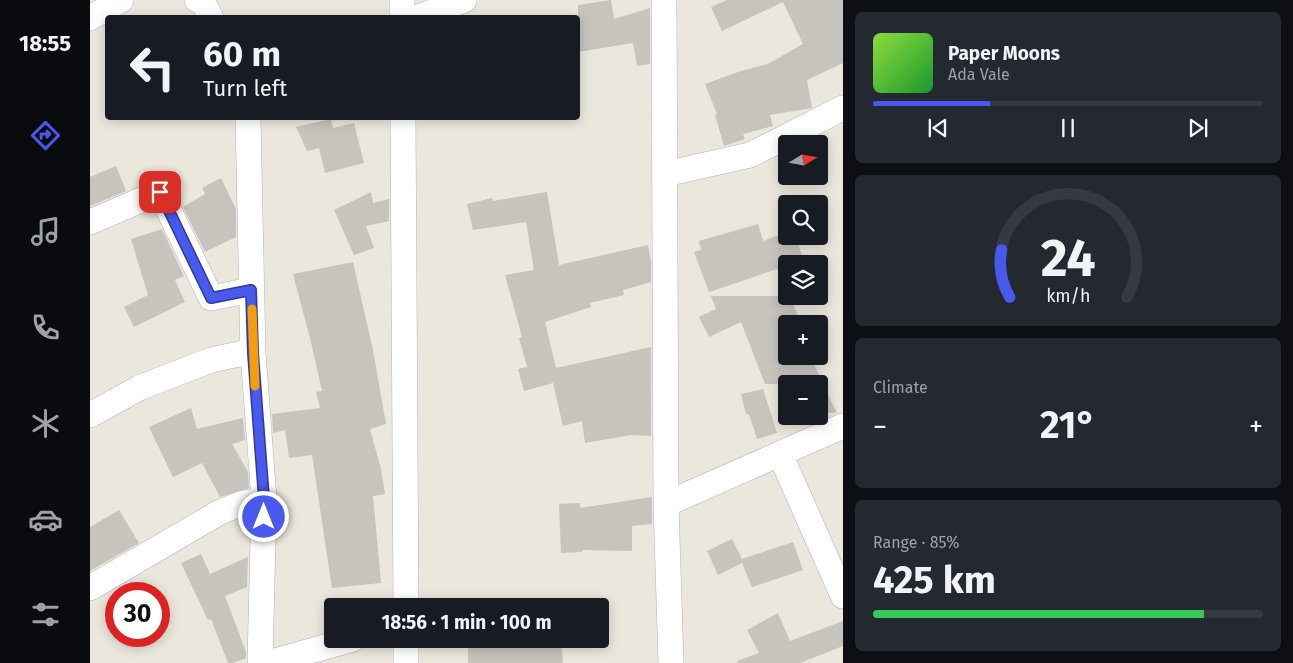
<!DOCTYPE html>
<html lang="en">
<head>
<meta charset="utf-8">
<style>
	body { margin:0; font-family:"Fira Sans",sans-serif; background:#242831; color:#f1f3f6; height:100vh; display:flex; flex-direction:column; font-size:19px; white-space:nowrap }
	* { box-sizing:border-box; margin:0 }
	p { font-size:16px; color:#9ea1a6 }
	.icon { flex:none; width:28px; height:28px; fill:none; stroke:currentColor; stroke-width:2; stroke-linecap:round; stroke-linejoin:round }
	.map { position:relative; flex:1; overflow:hidden }
	.drawer { display:flex; flex-direction:column; gap:12px; padding:12px; background:#0d0f14; width:450px }
	.drawer>* { flex:none }
	.top-card { position:absolute; left:15px; top:15px; width:475px; height:105px; border-radius:5px; box-shadow:0 2px 12px #0003; background:#171b24; color:#f1f3f6; overflow:hidden }
	.needle { width:32px; rotate:79deg }
	.tools { position:absolute; left:688px; top:135px; display:grid; gap:10px }
	.tools a { display:grid; place-items:center; width:50px; height:50px; border-radius:5px; background:#171b24; box-shadow:0 2px 12px #0003; font-size:25px }
	.speed { position:absolute; left:15px; top:582px; display:flex; gap:10px; font-size:25px; font-weight:700; text-align:center }
	.speed>* { display:grid; place-content:center; width:65px; height:65px; border-radius:50%; background:#171b24; box-shadow:0 2px 12px #0003; line-height:1 }
	.speed .limit { border:8px solid #d22; background:#fff; color:#111 }
	.pin { position:absolute; display:grid; place-items:center; width:42px; height:42px; color:#fff; margin:-21px; border-radius:10px; box-shadow:0 2px 8px #0006 }
	.me { position:absolute; width:55px; margin:-28px; rotate:0deg; stroke-linejoin:round; filter:drop-shadow(0 0 4px #0008) }
	.turn { display:flex; align-items:center; gap:18px; height:105px; padding:0 15px; font-size:22px }
	.turn .icon { width:65px; height:65px; stroke-width:2.5 }
	.turn b { display:block; font-size:35px; line-height:42px }
	.big { font-size:38px; font-weight:700; line-height:1.1 }
	.drawer .tile { flex:1; display:flex; flex-direction:column; justify-content:center; gap:8px; min-width:0; padding:0 18px; border-radius:8px; background:#242831 }
	.drawer .dial { align-items:center; gap:0 }
	.dial svg { height:130px; overflow:visible; fill:none; stroke:#363941; stroke-width:7; stroke-linecap:round; text-anchor:middle }
	.dial text { fill:#f1f3f6; stroke:none }
	.song { display:flex; align-items:center; gap:15px }
	.cover { width:60px; height:60px; border-radius:8px; background:linear-gradient(135deg,hsl(90 70% 55%),hsl(130 70% 35%)) }
	.played { height:5px; border-radius:2px; background:linear-gradient(90deg,#4959ed 30%,#363941 30%) }
	.keys { display:flex; justify-content:space-around; direction:ltr }
	.heat { display:flex; justify-content:space-between; align-items:center; font-size:28px; direction:ltr }
	.charge { height:8px; border-radius:4px; background:linear-gradient(90deg,#34c759 85%,#363941 0) }
	.trip { position:absolute; left:234px; top:598px; width:285px; height:50px; border-radius:5px; background:#171b24; box-shadow:0 2px 12px #0003; font-weight:700; line-height:50px; text-align:center }
	main { display:flex; flex:1; min-height:0 }
	.tabs { display:flex; flex-direction:column; width:90px; justify-content:space-around; align-items:center; background:#090b0e; color:#9ea1a6 }
	.tabs .icon { width:35px; height:35px }
	.tabs .active { color:#4959ed }
	.tabs b { font-size:22px; color:#f1f3f6 }
	.map>svg:first-child { display:block }
	.building { fill:#c7c3bd }
	.lines { fill:none; stroke-linecap:round; stroke-linejoin:round }
	.street-casing { stroke:#b1b2bd; stroke-width:26 }
	.street { stroke:#fff; stroke-width:25 }
	.route-casing { stroke:#2f3a9a; stroke-width:12 }
	.route { stroke:#4959ed; stroke-width:9 }
	.slow { stroke:#f59e0b; stroke-width:9 }
</style>
</head>
<body>
<main>
<nav class="tabs">
<b>18:55</b>
<svg class="icon active" aria-label="directions" viewBox="0 0 24 24"><path d="M12 3l9 9-9 9-9-9zM9 14v-3h6M13 9l2 2-2 2"/></svg>
<svg class="icon" aria-label="music" viewBox="0 0 24 24"><path d="M9 18V5l10-2v13"/><circle cx="6" cy="18" r="3"/><circle cx="16" cy="16" r="3"/></svg>
<svg class="icon" aria-label="phone" viewBox="0 0 24 24"><path d="M5 4h4l2 5-3 2q2 4 5 5l2-3 5 2v4C11 20 4 13 5 4z"/></svg>
<svg class="icon" aria-label="climate" viewBox="0 0 24 24"><path d="M12 3v18M4 7l16 10M4 17L20 7"/></svg>
<svg class="icon" aria-label="car" viewBox="0 0 24 24"><path d="M5 17H2v-5l4-1 3-4h7l3 4 3 1v5h-3M9 17h6M6 11h13"/><circle cx="7" cy="17" r="2"/><circle cx="17" cy="17" r="2"/></svg>
<svg class="icon" aria-label="filters" viewBox="0 0 24 24"><path d="M4 7h16M4 17h16"/><circle cx="9" cy="7" r="2"/><circle cx="15" cy="17" r="2"/></svg>
</nav>
<div class="map">
<svg width="753" height="663" viewBox="0 0 753 663">
	<rect width="100%" height="100%" fill="#ebe7dd"/>
	<!-- building -->
	<path class="building" d="M521,0L524,19L560,8V64L547,66L543,43L488,52V5Z
		M637,0H753V63L717,80L722,108L680,115L683,126L653,134L655,139L634,146L625,115L627,114L615,84L651,71L678,64L713,44L693,2L632,31L621,7Z
		M241,119L243,128L264,123L274,163L235,173L229,148L217,151L206,127Z
		M26,166L36,191L0,206V177Z
		M131,178L146,209V237L115,252L93,207L115,194L112,188Z
		M281,192L283,203L299,199V221L276,226L284,248L264,255L244,210Z
		M457,192L469,265L558,245L561,261V282L533,290L534,295L500,303L501,307L455,322L466,368L561,347V436L541,435L495,443L492,421L473,426L463,383L434,391L428,369L437,367L429,338L432,337L415,275L444,270L436,222L383,230L377,204L402,198L403,201Z
		M668,224L673,241L686,236H706L713,260L696,264V266L619,292L604,252L611,250L609,241Z
		M72,229L94,276L85,280L95,302L44,327L34,307L58,295L41,239Z
		M263,262L283,350L296,424L280,429L291,469L295,494L283,496L291,583L242,588L222,455L199,458L195,430L183,433L182,414L230,408L226,392L232,391L220,338L203,274Z
		M621,296H700L711,324H696V356H720L747,413H729V384H675L651,322L619,337L609,317L626,309Z
		M673,389L687,433L667,439L659,414H656L651,394Z
		M101,408L107,429L153,418L155,440L142,444L158,472L159,488L130,497L112,463L83,477L59,427Z
		M562,497V524L542,526V551L492,550V552L471,553L469,504L490,503V508Z
		M29,510L49,543L0,571V527Z
		M642,539L652,559L703,542L713,570L662,587L652,563L628,575L617,551Z
		M111,554L120,574L158,557L157,587L135,596L156,652V658L143,663H138L121,619L118,620L91,563Z
		M688,613L700,641L753,621V646L710,663H648L647,661L669,653L657,630Z
		M471,642L473,663H378V644Z"/>
	<g class="lines">
		<defs>
			<path id="street" d="M107,0L113,2L121,18
				M312,0V18
				M574,0L576,504L581,663
				M0,18L31,0
				M326,18L374,0
				M158,118L163,353L174,499L170,663
				M313,118L316,606
				M575,174L660,155L753,108
				M0,222L70,192L121,298L161,290
				M0,415L49,388L121,360L163,351
				M690,454L753,596
				M576,504L753,426
				M0,588L130,512L150,504L174,499
				M316,639V663
				M178,663L263,639"/>
		</defs>
		<!-- street casing -->
		<use href="#street" class="street-casing"/>
		<!-- street -->
		<use href="#street" class="street"/>
	</g>
	<g class="lines">
		<defs>
			<path id="route" d="M70,192L121,298L161,290L163,353L174,499V517"/>
		</defs>
		<!-- route casing -->
		<use href="#route" class="route-casing"/>
		<!-- route -->
		<use href="#route" class="route"/>
		<!-- slow -->
		<path class="slow" d="M162,309L165,386"/>
	</g>
</svg>
<div class="tools">
<a><svg class="needle" viewBox="-14 -14 28 28"><path d="M0-13l5 13h-10z" fill="#e53935"/><path d="M0 13l5-13h-10z" fill="#9ea1a6"/></svg></a>
<a><svg class="icon" aria-label="search" viewBox="0 0 24 24"><circle cx="10" cy="10" r="6"/><path d="M15 15l6 6"/></svg></a>
<a><svg class="icon" aria-label="layers" viewBox="0 0 24 24"><path d="M12 4l9 5-9 5-9-5zM3 14l9 5 9-5"/></svg></a>
<a>+</a>
<a>−</a>
</div>
<div class="speed"><div class="limit">30</div></div>
<div class="pin" style="left:70px;top:192px;background:#d93025"><svg class="icon" aria-label="arrive" viewBox="0 0 24 24"><path d="M6 21V4h12l-3 4 3 4H6"/></svg></div>
<svg class="me" style="left:174px;top:517px" viewBox="-20 -20 40 40"><circle r="17" fill="#4959ed" stroke="#fff" stroke-width="3"/><path d="M0-11L8 9 0 5-8 9z" fill="#fff"/></svg>
<div class="trip">18:56 · 1 min · 100 m</div>
<div class="top-card">
<div class="turn"><svg class="icon" aria-label="left" viewBox="0 0 24 24"><path d="M17 20v-9H6M10 6l-5 5 5 5"/></svg><div><b>60 m</b>Turn left</div></div>
</div>
</div>
<section class="drawer">
<div class="tile">
<div class="song"><i class="cover"></i><div><b>Paper Moons</b><p>Ada Vale</p></div></div>
<div class="played"></div>
<div class="keys"><svg class="icon" aria-label="previous" viewBox="0 0 24 24"><path d="M18 5L8 12l10 7zM5 5v14"/></svg><svg class="icon" aria-label="pause" viewBox="0 0 24 24"><path d="M8 5v14M16 5v14"/></svg><svg class="icon" aria-label="next" viewBox="0 0 24 24"><path d="M6 5l10 7-10 7zM19 5v14"/></svg></div>
</div>
<div class="tile dial"><svg viewBox="0 0 100 80">
<path d="M14 69A42 42 0 1 1 86 69"/>
<path d="M14 69A42 42 0 0 1 9 40" stroke="#4959ed"/>
<text x="50" y="56" font-size="32" font-weight="700">24</text>
<text x="50" y="72" font-size="11">km/h</text>
</svg></div>
<div class="tile"><p>Climate</p>
<div class="heat"><a>−</a><b class="big">21°</b><a>+</a></div>
</div>
<div class="tile"><p>Range · 85%</p><b class="big">425 km</b><div class="charge"></div></div>
</section>
</main>
</body>
</html>
